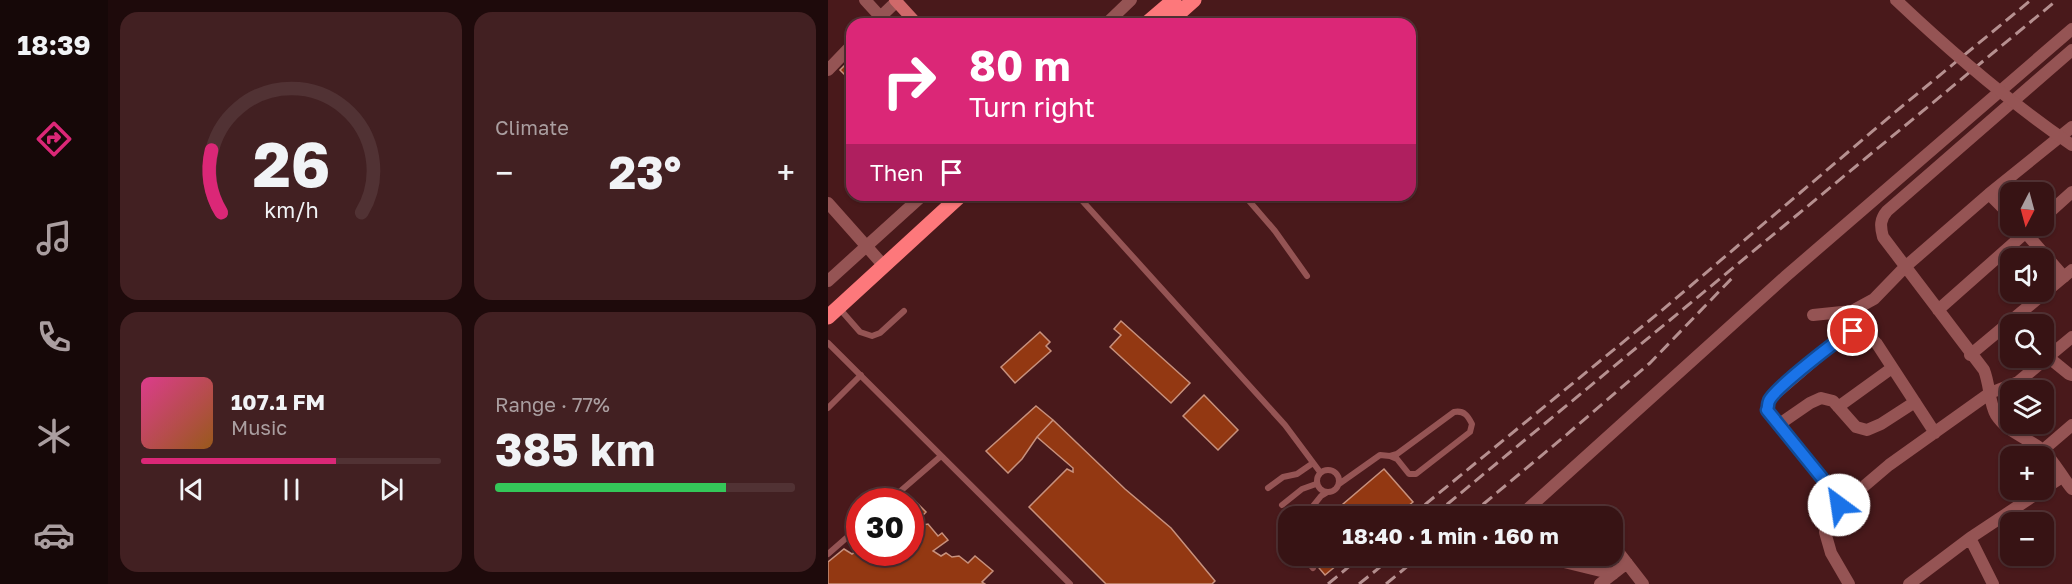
<!DOCTYPE html>
<html lang="en">
<head>
<meta charset="utf-8">
<style>
	body { margin:0; font-family:"Golos Text",sans-serif; background:#422022; color:#f1f3f6; height:100vh; display:flex; flex-direction:column; font-size:22px; white-space:nowrap }
	* { box-sizing:border-box; margin:0 }
	p { font-size:20px; color:#aa9ea0 }
	.icon { flex:none; width:33px; height:33px; fill:none; stroke:currentColor; stroke-width:2; stroke-linecap:round; stroke-linejoin:round }
	.map { position:relative; flex:1; overflow:hidden }
	.side { display:flex; flex-direction:column; gap:12px; padding:12px; background:#1e0a0b; width:720px }
	.side>* { flex:none }
	.hud { position:absolute; left:18px; top:18px; width:570px; height:183px; border-radius:18px; box-shadow:0 2px 4px #0004,0 0 0 2px #513234; background:#db2777; color:#fff; overflow:hidden }
	.needle { width:39px; rotate:186deg }
	.fabs { position:absolute; left:1172px; top:182px; display:grid; gap:12px }
	.fabs a { display:grid; place-items:center; width:54px; height:54px; border-radius:12px; background:#371314; box-shadow:0 2px 4px #0004,0 0 0 2px #513234; font-size:30px }
	.speed { position:absolute; left:18px; top:488px; display:flex; gap:12px; font-size:30px; font-weight:700; text-align:center }
	.speed>* { display:grid; place-content:center; width:78px; height:78px; border-radius:50%; background:#371314; box-shadow:0 2px 4px #0004,0 0 0 2px #513234; line-height:1 }
	.speed .limit { border:9px solid #d22; background:#fff; color:#111 }
	.pin { position:absolute; display:grid; place-items:center; width:51px; height:51px; color:#fff; margin:-26px; border:3px solid #fff; border-radius:50%; box-shadow:0 2px 6px #0007 }
	.me { position:absolute; width:66px; margin:-33px; rotate:329deg; stroke-linejoin:round; filter:drop-shadow(0 0 4px #0008) }
	.turn { display:flex; align-items:center; gap:21px; height:126px; padding:0 24px; font-size:27px }
	.turn .icon { width:78px; height:78px; stroke-width:2.5 }
	.turn b { display:block; font-size:42px; line-height:51px }
	.then { display:flex; align-items:center; height:57px; padding:0 24px; background:#0003; gap:12px; font-size:22px }
	.big { font-size:45px; font-weight:700; line-height:1.1 }
	.side .widget { flex:1; display:flex; flex-direction:column; justify-content:center; gap:9px; min-width:0; padding:0 21px; border-radius:18px; background:#422022 }
	.side .dial { align-items:center; gap:0 }
	.dial svg { height:156px; overflow:visible; fill:none; stroke:#513234; stroke-width:7; stroke-linecap:round; text-anchor:middle }
	.dial text { fill:#f1f3f6; stroke:none }
	.song { display:flex; align-items:center; gap:18px }
	.cover { width:72px; height:72px; border-radius:9px; background:linear-gradient(135deg,hsl(330 70% 55%),hsl(30 70% 35%)) }
	.played { height:6px; border-radius:3px; background:linear-gradient(90deg,#db2777 65%,#513234 65%) }
	.keys { display:flex; justify-content:space-around; direction:ltr }
	.heat { display:flex; justify-content:space-between; align-items:center; font-size:33px; direction:ltr }
	.charge { height:9px; border-radius:4px; background:linear-gradient(90deg,#34c759 77%,#513234 0) }
	.side .tiles { flex:1; display:grid; gap:12px; grid-template-columns:repeat(2,1fr) }
	.trip { position:absolute; left:450px; top:506px; width:345px; height:60px; border-radius:18px; background:#371314; box-shadow:0 2px 4px #0004,0 0 0 2px #513234; font-weight:700; line-height:60px; text-align:center }
	main { display:flex; flex:1; min-height:0 }
	.dock { display:flex; flex-direction:column; width:108px; justify-content:space-around; align-items:center; background:#160808; color:#aa9ea0 }
	.dock .icon { width:42px; height:42px }
	.dock .active { color:#db2777 }
	.dock b { font-size:27px; color:#f1f3f6 }
	.map>svg:first-child { display:block }
	.building { fill:#933812; stroke:#c8917d; stroke-width:1.5 }
	.lines { fill:none; stroke-linecap:round; stroke-linejoin:round }
	.lane { stroke:#955454; stroke-width:6 }
	.street { stroke:#955454; stroke-width:12 }
	.secondary { stroke:#cf696a; stroke-width:12 }
	.primary { stroke:#fd787b; stroke-width:15 }
	.rail { stroke:#b69090; stroke-width:3; stroke-dasharray:12 6; stroke-linecap:butt }
	.street-bridge { stroke:#955454; stroke-width:12 }
	.route-casing { stroke:#114b97; stroke-width:15 }
	.route { stroke:#1a73e8; stroke-width:10 }
</style>
</head>
<body>
<main>
<nav class="dock">
<b>18:39</b>
<svg class="icon active" aria-label="directions" viewBox="0 0 24 24"><path d="M12 3l9 9-9 9-9-9zM9 14v-3h6M13 9l2 2-2 2"/></svg>
<svg class="icon" aria-label="music" viewBox="0 0 24 24"><path d="M9 18V5l10-2v13"/><circle cx="6" cy="18" r="3"/><circle cx="16" cy="16" r="3"/></svg>
<svg class="icon" aria-label="phone" viewBox="0 0 24 24"><path d="M5 4h4l2 5-3 2q2 4 5 5l2-3 5 2v4C11 20 4 13 5 4z"/></svg>
<svg class="icon" aria-label="climate" viewBox="0 0 24 24"><path d="M12 3v18M4 7l16 10M4 17L20 7"/></svg>
<svg class="icon" aria-label="car" viewBox="0 0 24 24"><path d="M5 17H2v-5l4-1 3-4h7l3 4 3 1v5h-3M9 17h6M6 11h13"/><circle cx="7" cy="17" r="2"/><circle cx="17" cy="17" r="2"/></svg>
</nav>
<section class="side">
<div class="tiles">
<div class="widget dial"><svg viewBox="0 0 100 80">
<path d="M14 69A42 42 0 1 1 86 69"/>
<path d="M14 69A42 42 0 0 1 9 37" stroke="#db2777"/>
<text x="50" y="56" font-size="32" font-weight="700">26</text>
<text x="50" y="72" font-size="11">km/h</text>
</svg></div>
<div class="widget"><p>Climate</p>
<div class="heat"><a>−</a><b class="big">23°</b><a>+</a></div>
</div>
<div class="widget">
<div class="song"><i class="cover"></i><div><b>107.1 FM</b><p>Music</p></div></div>
<div class="played"></div>
<div class="keys"><svg class="icon" aria-label="previous" viewBox="0 0 24 24"><path d="M18 5L8 12l10 7zM5 5v14"/></svg><svg class="icon" aria-label="pause" viewBox="0 0 24 24"><path d="M8 5v14M16 5v14"/></svg><svg class="icon" aria-label="next" viewBox="0 0 24 24"><path d="M6 5l10 7-10 7zM19 5v14"/></svg></div>
</div>
<div class="widget"><p>Range · 77%</p><b class="big">385 km</b><div class="charge"></div></div>
</div>
</section>
<div class="map">
<svg width="1244" height="584" viewBox="0 0 1244 584">
	<rect width="100%" height="100%" fill="#49191b"/>
	<!-- building -->
	<path class="building" d="M24,58V82L12,70Z
		M293,321L362,383L343,403L282,347L293,335L286,329Z
		M212,332L222,342L218,346L223,351L187,383L173,367Z
		M376,395L410,430L390,450L355,416Z
		M208,406L225,420L209,437L194,459L180,473L158,451Z
		M225,420L297,489L343,528L387,581L384,584H278L201,507L239,469L245,472V468L209,437Z
		M556,469L585,502L568,516H501Z
		M75,500H86L98,512L90,520L95,525L100,524L110,536L114,533L120,540L105,551L113,556L118,553L124,557L131,556L140,563L147,556L165,571L154,582L157,584H0V562L16,549L24,554L32,549V552H82V501H73Z
		M480,555H521L497,575Z"/>
	<g class="lines">
		<!-- lane -->
		<path class="lane" d="M249,195L457,425L492,472
			M416,195L447,231L479,276
			M11,308L32,332L44,336L52,333L76,311
			M0,343L242,584
			M0,408L33,375
			M489 481a11 11 0 1 1 22 0a11 11 0 1 1-22 0Z
			M511,484L552,455L562,456L569,459L581,474H588L642,432L644,424C640,416 636,410 626,412L569,454L562,456
			M440,488L455,477L469,474L485,463
			M61,501L113,456
			M454,505L474,489L488,484
			M477,516L493,496L498,493
			M0,554L32,526
			M474,555L485,568"/>
		<!-- street -->
		<path class="street" d="M37,0L59,24
			M45,24L68,2
			M278,24L303,0
			M1244,50L1059,211C1052,219 1052,226 1055,237L1156,370C1162,385 1161,403 1168,415C1179,432 1197,437 1212,448C1224,457 1234,477 1244,489
			M0,70L24,45
			M1161,194L1182,215
			M0,203L56,266
			M1215,218L1244,192
			M1191,225L1236,277
			M0,281L95,195
			M1110,310L1206,225
			M985,315L1024,311L1046,299L1077,267L1161,194L1244,127
			M1142,355L1244,270
			M1220,357L1241,374L1244,375
			M1010,407L1064,368
			M950,425L982,403L993,398L1005,401L1028,427L1039,430L1053,424L1087,402
			M1215,450L1244,425
			M1011,505L994,478L939,410L940,401L945,396L1012,338L1025,331H1035L1049,344L1107,433
			M692,516L958,276L1244,29
			M1142,538L1165,584
			M784,544L815,584
			M719,555L732,561L785,574
			M772,584L799,563
			M1021,584L1003,553L997,532L1001,516L1061,465L1162,393L1190,382L1244,337
			M1081,584L1142,538L1234,477"/>
		<!-- secondary -->
		<path class="secondary" d="M67,0L89,24"/>
		<!-- primary -->
		<path class="primary" d="M318,24L346,0
			M339,24L366,0
			M0,317L133,195"/>
		<!-- rail -->
		<path class="rail" d="M583,516L833,311L1066,113L1203,0
			M605,516L1229,0
			M641,516L737,436L822,363L907,275
			M500,584L535,555
			M531,584L567,555
			M558,584L593,555"/>
		<!-- street-bridge -->
		<path class="street-bridge" d="M1068,0C1123,52 1181,102 1244,145"/>
	</g>
	<g class="lines">
		<defs>
			<path id="route" d="M1011,505L994,478L939,410C940,409 940,402 941,401C946,389 1011,338 1025,331"/>
		</defs>
		<!-- route casing -->
		<use href="#route" class="route-casing"/>
		<!-- route -->
		<use href="#route" class="route"/>
	</g>
</svg>
<div class="fabs">
<a><svg class="needle" viewBox="-14 -14 28 28"><path d="M0-13l5 13h-10z" fill="#e53935"/><path d="M0 13l5-13h-10z" fill="#aa9ea0"/></svg></a>
<a><svg class="icon" aria-label="sound" viewBox="0 0 24 24"><path d="M4 9h4l5-4v14l-5-4H4zM17 9q2 3 0 6"/></svg></a>
<a><svg class="icon" aria-label="search" viewBox="0 0 24 24"><circle cx="10" cy="10" r="6"/><path d="M15 15l6 6"/></svg></a>
<a><svg class="icon" aria-label="layers" viewBox="0 0 24 24"><path d="M12 4l9 5-9 5-9-5zM3 14l9 5 9-5"/></svg></a>
<a>+</a>
<a>−</a>
</div>
<div class="speed"><div class="limit">30</div></div>
<div class="pin" style="left:1025px;top:331px;background:#d93025"><svg class="icon" aria-label="arrive" viewBox="0 0 24 24"><path d="M6 21V4h12l-3 4 3 4H6"/></svg></div>
<svg class="me" style="left:1011px;top:505px" viewBox="-20 -20 40 40"><circle r="19" fill="#fff"/><path d="M0-13L10 11 0 6-10 11z" fill="#1a73e8"/></svg>
<div class="trip">18:40 · 1 min · 160 m</div>
<div class="hud">
<div class="turn"><svg class="icon" aria-label="right" viewBox="0 0 24 24"><path d="M7 20v-9h11M14 6l5 5-5 5"/></svg><div><b>80 m</b>Turn right</div></div>
<div class="then">Then<svg class="icon" aria-label="arrive" viewBox="0 0 24 24"><path d="M6 21V4h12l-3 4 3 4H6"/></svg></div>
</div>
</div>
</main>
</body>
</html>
